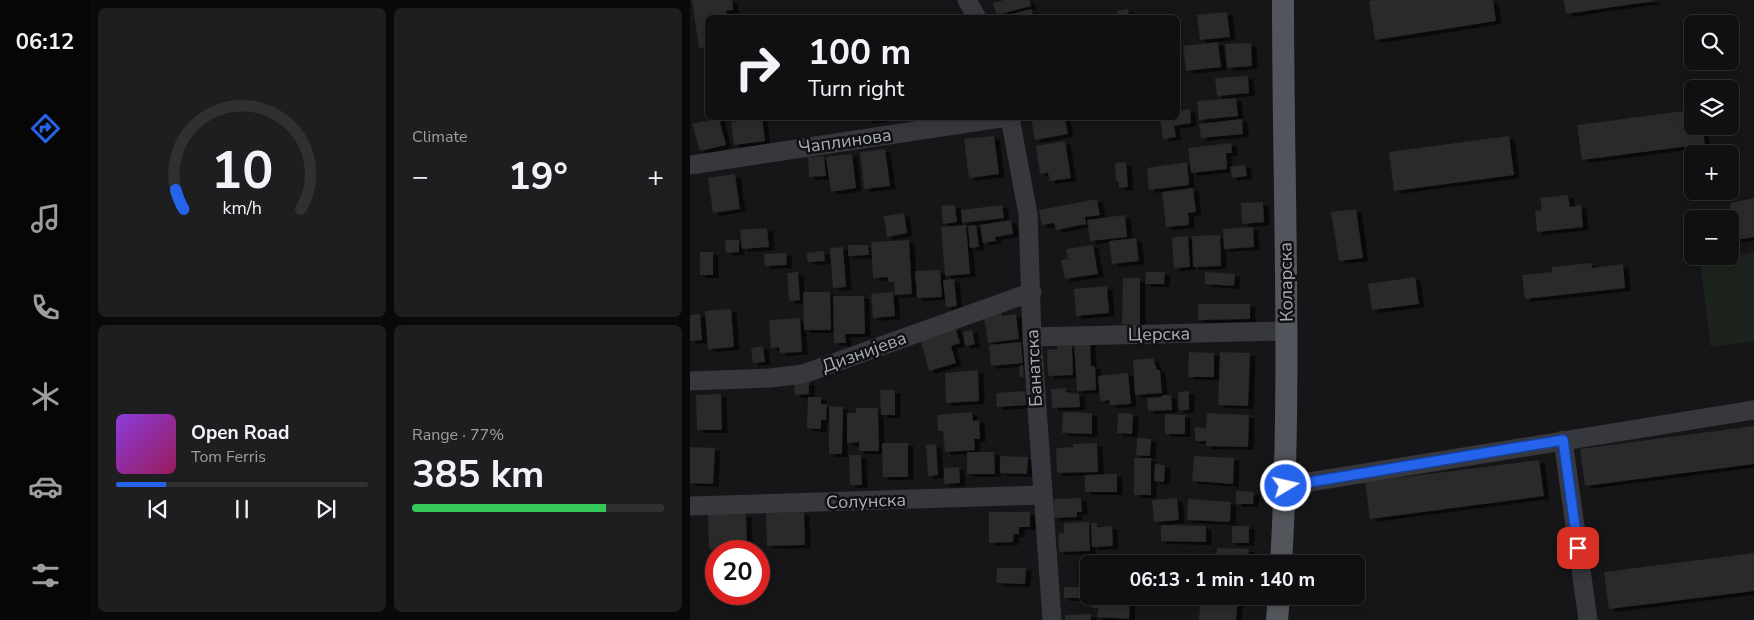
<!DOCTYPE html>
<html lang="en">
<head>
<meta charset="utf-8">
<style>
	body { margin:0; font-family:"Nunito Sans",sans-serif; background:#1e1e20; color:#f1f3f6; height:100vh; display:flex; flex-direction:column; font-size:19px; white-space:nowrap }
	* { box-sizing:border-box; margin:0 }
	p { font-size:16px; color:#9c9d9f }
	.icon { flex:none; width:28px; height:28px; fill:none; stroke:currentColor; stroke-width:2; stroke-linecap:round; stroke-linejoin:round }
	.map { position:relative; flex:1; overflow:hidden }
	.drawer { display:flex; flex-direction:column; gap:8px; padding:8px; background:#09090a; width:600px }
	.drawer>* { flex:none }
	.top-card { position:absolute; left:15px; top:15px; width:475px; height:105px; border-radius:8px; box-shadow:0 2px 8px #0003,0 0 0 1px #303032; background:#101012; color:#f1f3f6; overflow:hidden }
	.controls { position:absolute; left:994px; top:15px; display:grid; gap:10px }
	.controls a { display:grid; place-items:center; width:55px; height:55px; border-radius:8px; background:#101012; box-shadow:0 2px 8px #0003,0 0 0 1px #303032; font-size:25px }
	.speed { position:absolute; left:15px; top:540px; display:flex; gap:10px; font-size:25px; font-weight:700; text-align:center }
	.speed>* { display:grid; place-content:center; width:65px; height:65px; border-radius:50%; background:#101012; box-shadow:0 2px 8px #0003,0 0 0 1px #303032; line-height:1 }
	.speed .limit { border:8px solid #d22; background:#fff; color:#111 }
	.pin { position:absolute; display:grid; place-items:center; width:42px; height:42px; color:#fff; margin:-21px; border-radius:10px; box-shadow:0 2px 8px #0006 }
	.me { position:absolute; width:55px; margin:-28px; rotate:81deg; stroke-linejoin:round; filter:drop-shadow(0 0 4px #0008) }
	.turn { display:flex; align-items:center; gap:18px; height:105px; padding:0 20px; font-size:22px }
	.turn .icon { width:65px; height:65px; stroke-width:2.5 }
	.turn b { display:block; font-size:35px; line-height:42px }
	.big { font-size:38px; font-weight:700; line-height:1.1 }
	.drawer .tile { flex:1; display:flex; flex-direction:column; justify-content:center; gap:8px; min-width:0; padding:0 18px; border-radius:8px; background:#1e1e20 }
	.drawer .dial { align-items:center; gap:0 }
	.dial svg { height:130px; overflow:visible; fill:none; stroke:#303032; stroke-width:7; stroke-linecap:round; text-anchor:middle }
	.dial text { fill:#f1f3f6; stroke:none }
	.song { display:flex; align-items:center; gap:15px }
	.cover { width:60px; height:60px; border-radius:8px; background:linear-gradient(135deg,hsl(270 70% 55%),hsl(330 70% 35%)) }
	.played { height:5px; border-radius:2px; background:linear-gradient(90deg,#2563eb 20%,#303032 20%) }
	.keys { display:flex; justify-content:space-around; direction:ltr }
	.heat { display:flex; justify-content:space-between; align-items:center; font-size:28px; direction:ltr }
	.charge { height:8px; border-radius:4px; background:linear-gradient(90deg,#34c759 77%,#303032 0) }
	.drawer .tiles { flex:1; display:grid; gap:8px; grid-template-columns:repeat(2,1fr) }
	.trip { position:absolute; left:390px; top:555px; width:285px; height:50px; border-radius:8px; background:#101012; box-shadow:0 2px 8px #0003,0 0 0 1px #303032; font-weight:700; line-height:50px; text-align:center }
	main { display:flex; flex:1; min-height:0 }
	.menu { display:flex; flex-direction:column; width:90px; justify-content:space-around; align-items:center; background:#060607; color:#9c9d9f }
	.menu .icon { width:35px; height:35px }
	.menu .current { color:#2563eb }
	.menu b { font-size:22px; color:#f1f3f6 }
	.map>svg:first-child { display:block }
	.grass { fill:#1c231d }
	.building { fill:#29292c; filter:url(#shadow) }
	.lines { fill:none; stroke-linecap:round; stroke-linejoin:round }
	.minor { stroke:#37383d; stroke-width:19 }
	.major { stroke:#53555c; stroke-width:22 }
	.route-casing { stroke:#184099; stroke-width:12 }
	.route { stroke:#2563eb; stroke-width:9 }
	.labels { text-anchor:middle; stroke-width:5; stroke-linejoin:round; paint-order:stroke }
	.street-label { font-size:18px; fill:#a8adb8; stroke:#111113 }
</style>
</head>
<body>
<main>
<nav class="menu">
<b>06:12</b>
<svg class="icon current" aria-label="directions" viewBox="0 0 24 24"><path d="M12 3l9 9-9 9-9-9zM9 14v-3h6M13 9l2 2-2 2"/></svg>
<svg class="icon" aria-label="music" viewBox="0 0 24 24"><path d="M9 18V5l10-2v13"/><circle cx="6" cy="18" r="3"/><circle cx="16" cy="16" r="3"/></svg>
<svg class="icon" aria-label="phone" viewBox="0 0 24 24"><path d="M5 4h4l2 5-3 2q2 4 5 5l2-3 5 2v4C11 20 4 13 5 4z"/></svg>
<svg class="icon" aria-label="climate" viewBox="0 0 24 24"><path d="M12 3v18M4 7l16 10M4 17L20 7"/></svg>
<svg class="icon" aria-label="car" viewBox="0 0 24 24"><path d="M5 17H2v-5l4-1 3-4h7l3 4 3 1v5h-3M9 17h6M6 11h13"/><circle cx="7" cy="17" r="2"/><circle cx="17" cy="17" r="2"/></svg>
<svg class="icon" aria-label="filters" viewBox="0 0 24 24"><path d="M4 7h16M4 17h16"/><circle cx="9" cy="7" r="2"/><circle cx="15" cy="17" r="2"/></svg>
</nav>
<section class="drawer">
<div class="tiles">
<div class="tile dial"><svg viewBox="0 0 100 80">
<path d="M14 69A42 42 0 1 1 86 69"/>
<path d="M14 69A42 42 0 0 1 9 57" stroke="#2563eb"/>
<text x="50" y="56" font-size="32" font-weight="700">10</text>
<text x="50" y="72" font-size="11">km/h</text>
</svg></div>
<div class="tile"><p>Climate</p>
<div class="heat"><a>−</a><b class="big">19°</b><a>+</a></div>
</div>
<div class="tile">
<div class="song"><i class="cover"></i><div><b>Open Road</b><p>Tom Ferris</p></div></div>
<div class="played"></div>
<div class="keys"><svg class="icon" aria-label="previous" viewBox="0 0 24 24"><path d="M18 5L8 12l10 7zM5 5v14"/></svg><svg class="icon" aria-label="pause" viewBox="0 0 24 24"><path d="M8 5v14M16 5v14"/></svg><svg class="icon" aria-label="next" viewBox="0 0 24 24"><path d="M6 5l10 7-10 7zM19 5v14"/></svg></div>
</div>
<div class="tile"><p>Range · 77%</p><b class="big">385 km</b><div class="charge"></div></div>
</div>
</section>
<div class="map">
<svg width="1064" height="620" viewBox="0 0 1064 620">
	<defs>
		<filter id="shadow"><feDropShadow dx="5.5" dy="3" stdDeviation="0" flood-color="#0009"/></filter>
	</defs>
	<rect width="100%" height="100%" fill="#161618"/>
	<!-- grass -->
	<path class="grass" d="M1064,253V341L1021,347L1010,260Z"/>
	<!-- building -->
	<path class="building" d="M2,0H42L43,10L36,11L37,18H18V47L9,48Z
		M314,0H339L341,6L307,15L303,3Z
		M685,0H803L806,21L685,40L679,1Z
		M874,0H964V1L876,14Z
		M341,9L344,18H315L314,16Z
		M438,9L439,18H428L427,11Z
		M537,12L540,37L510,40L507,15Z
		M528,42L531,67L496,71L493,46Z
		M561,43L562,66L537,68L535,44Z
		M558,76L559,93L527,96L525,78Z
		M546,98L548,116L509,120L507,101Z
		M500,109L501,123L484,126L486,137L473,139L470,118H488V111Z
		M1002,110V126H1012L1015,144L892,160L887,125Z
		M29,118L36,145L10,151L2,124Z
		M72,118L75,141L44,145L41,122Z
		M176,118H192V119L177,121Z
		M341,118H375L378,134L345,140Z
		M552,119L553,134L511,138L509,124Z
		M304,136L309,174L279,178L274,139Z
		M819,136L824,175L704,191L699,152Z
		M375,141L381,178L360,181L358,173L350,174L346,146Z
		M541,143L542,153H536L537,169L501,173L498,148Z
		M195,149L200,186L174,189L170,152Z
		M162,154L166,188L141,192L136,157Z
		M134,156L136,176L119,177L118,157Z
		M436,162L438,187L429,188V181H426L425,163Z
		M497,162L499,185L459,190L457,168Z
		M555,165L557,176L542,178L540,167Z
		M45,174L50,209L23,213L18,178Z
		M503,188L506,212L498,213L499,225L476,227L472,192Z
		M878,195L880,207L891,205L893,227L847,232L845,211L852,210L850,198Z
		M1064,198V237L1046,240L1040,203Z
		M407,199L410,215L395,217L396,224L366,230L364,223L352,225L349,210Z
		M573,202L574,222L552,224L551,203Z
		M265,205L267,222L253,224L251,206Z
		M312,205L314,218L272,223L271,210Z
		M666,209L673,258L649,261L641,212Z
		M214,213L217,233L197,237L194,216Z
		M435,215L437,237L400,241L397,220Z
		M321,220L323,234L305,237L306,241L293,243L290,225Z
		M276,225L280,274L255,276L251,227Z
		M286,225L289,247L280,248L278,226Z
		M563,227L564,247L534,249L533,229Z
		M77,228L79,247L52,249L50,230Z
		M530,235L531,266L503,267L502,236Z
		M498,236L500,267L484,268L482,237Z
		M446,238L449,261L422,264L419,241Z
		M35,240H49V252L36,253Z
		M219,240L222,294L205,295L204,282H198V277L183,278L181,242Z
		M158,245H178L179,255L158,256Z
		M403,245L408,274L375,279L371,260L378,259L376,249Z
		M153,247L156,287L143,288L140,248Z
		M134,251L135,261L118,262L116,253Z
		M10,252H23V275H10Z
		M96,253L97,265L75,266L74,254Z
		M901,263L902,268L933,264L935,288L835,299L832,275L862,272V267Z
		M250,270L252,297L227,298L225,271Z
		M108,272L110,300L99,301L97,273Z
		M456,272H475L474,284H455Z
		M515,272L545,274L544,286L515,284Z
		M725,277L729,304L682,310L678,284Z
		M433,278H450V325L432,324Z
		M264,279L267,306L256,307L253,280Z
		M417,286L419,313L386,316L384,289Z
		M113,292H140L141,330H114Z
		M203,292L205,316L183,318L181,294Z
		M143,296H174L175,334H155L156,343H144Z
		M508,304H560V319L508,320Z
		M41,309L44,347L18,349L15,311Z
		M311,312L312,316L326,314L329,339L298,343L294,317Z
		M10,314L12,340L0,341V315Z
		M110,318L112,352L90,353L89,347L81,348L79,320Z
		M265,327L270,343L261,346L266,363L239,371L230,338Z
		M282,330L285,344L275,346L273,332Z
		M400,340L401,366H405L406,390L387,391L384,341Z
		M331,342L333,363L301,366L299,345Z
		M73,346L75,362L63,363L61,348Z
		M367,346H382L383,375L358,376L357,350L367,349Z
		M499,352L524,353V377H498Z
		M530,352L560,353L558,406L528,405Z
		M463,358L467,370H470L472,393L445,395L443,360Z
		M333,365V377H330L329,366Z
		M288,370L289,401L256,403L255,373Z
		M438,373L441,404L420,405L419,400L410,401L408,376Z
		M104,382H119V394L105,395Z
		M376,388V392L389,394L390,407L362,408L361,389Z
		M190,390H205V415H191Z
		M335,391L336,405L307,407L306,393Z
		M499,391V410H489L488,392Z
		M31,394L32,430H7L6,395Z
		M472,395H481L482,410L458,411L457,398L472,397Z
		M118,397H131V404H137L136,420H131V429L117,428Z
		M139,406L153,407L152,454H139Z
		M166,408H188L189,451H169V442L157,443V413H166Z
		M282,412L283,421L289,420L290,439H284L285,450L255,452L253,431H248L247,415Z
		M373,412L402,413V434L372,433Z
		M428,413L443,414L442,434L427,433Z
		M517,413L559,415L558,447L516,446V441H505V427L516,428Z
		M475,414L495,415V434H475Z
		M1064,426V464L895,486L890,449Z
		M447,438L461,439L460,456L446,455Z
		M192,443H218V477H193Z
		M407,443L408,472L367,473L366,448L383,447V444Z
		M246,444L248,475L238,476L236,445Z
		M0,447L25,448L23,484L0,483Z
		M277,452H304L305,474H277Z
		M159,455H171L172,485H160Z
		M310,456L338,457L337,474L310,473Z
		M504,456L544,458L543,484L502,481Z
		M444,458H461V495H444Z
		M849,460L854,496L680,519L675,482Z
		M465,464L475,465L474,482L464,481Z
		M269,467L270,483L254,484V468Z
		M427,474V492H395V475Z
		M546,491L564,492L563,504H546Z
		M391,498L392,512H387V517L364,518V499Z
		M487,498L489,520L464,522L462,500Z
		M498,499L541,502L540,522L497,520Z
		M114,512L115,545L77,546L76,513Z
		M299,512H340V527H329V534H324L323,542L299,543Z
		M18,514H56L57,549H19Z
		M399,522L400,551L369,552L368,534L374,533V523Z
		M401,523H407V527L422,526L423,546L402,547Z
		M471,525L516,526V542L471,541Z
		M542,526H559V543H542Z
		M527,548L559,549L558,564H526Z
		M1064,553V591L919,609L914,572Z
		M466,560H478V564H466Z
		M307,568H336L335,584L306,583Z
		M374,587H397V598H374Z
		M402,596H440L439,619L407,617L408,608H401Z
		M511,596L548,597L546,620H509Z
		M401,614V620H375V615Z"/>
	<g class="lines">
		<!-- minor -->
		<path class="minor" d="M277,0L287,18
			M320,118L338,214L342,337L362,620
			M0,165L311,118
			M342,337L596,331
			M0,381L80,378L113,374L342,292
			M873,440L898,620
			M595,486L1064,410
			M0,506L353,495"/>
		<!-- major -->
		<path class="major" d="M591,564C602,376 593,188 593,0
			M587,620L589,596"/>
	</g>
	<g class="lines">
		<defs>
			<path id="route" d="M596,486L873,440L888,548"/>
		</defs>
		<!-- route casing -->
		<use href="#route" class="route-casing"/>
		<!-- route -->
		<use href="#route" class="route"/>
	</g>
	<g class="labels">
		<!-- street labels -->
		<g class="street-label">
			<text transform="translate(155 141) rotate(-8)" y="6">Чаплинова</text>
			<text transform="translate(596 282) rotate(-91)" y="6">Коларска</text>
			<text transform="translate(469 334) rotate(-1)" y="6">Церска</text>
			<text transform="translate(174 352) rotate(-20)" y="6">Дизнијева</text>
			<text transform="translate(344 368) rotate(-93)" y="6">Банатска</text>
			<text transform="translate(176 501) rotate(-2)" y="6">Солунска</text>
		</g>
	</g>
</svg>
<div class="controls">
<a><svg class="icon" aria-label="search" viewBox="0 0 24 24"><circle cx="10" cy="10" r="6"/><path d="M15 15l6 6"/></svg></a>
<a><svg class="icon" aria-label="layers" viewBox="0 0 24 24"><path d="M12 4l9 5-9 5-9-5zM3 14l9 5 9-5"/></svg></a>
<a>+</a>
<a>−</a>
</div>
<div class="speed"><div class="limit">20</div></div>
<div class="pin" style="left:888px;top:548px;background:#d93025"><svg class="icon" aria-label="arrive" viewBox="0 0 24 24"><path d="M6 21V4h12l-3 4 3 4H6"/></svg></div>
<svg class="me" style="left:596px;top:486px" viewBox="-20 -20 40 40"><circle r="17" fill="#2563eb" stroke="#fff" stroke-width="3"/><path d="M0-11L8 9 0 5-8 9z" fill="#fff"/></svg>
<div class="trip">06:13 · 1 min · 140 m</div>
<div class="top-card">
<div class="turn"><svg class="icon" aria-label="right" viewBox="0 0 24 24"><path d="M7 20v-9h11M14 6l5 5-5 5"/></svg><div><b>100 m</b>Turn right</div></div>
</div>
</div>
</main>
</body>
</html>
